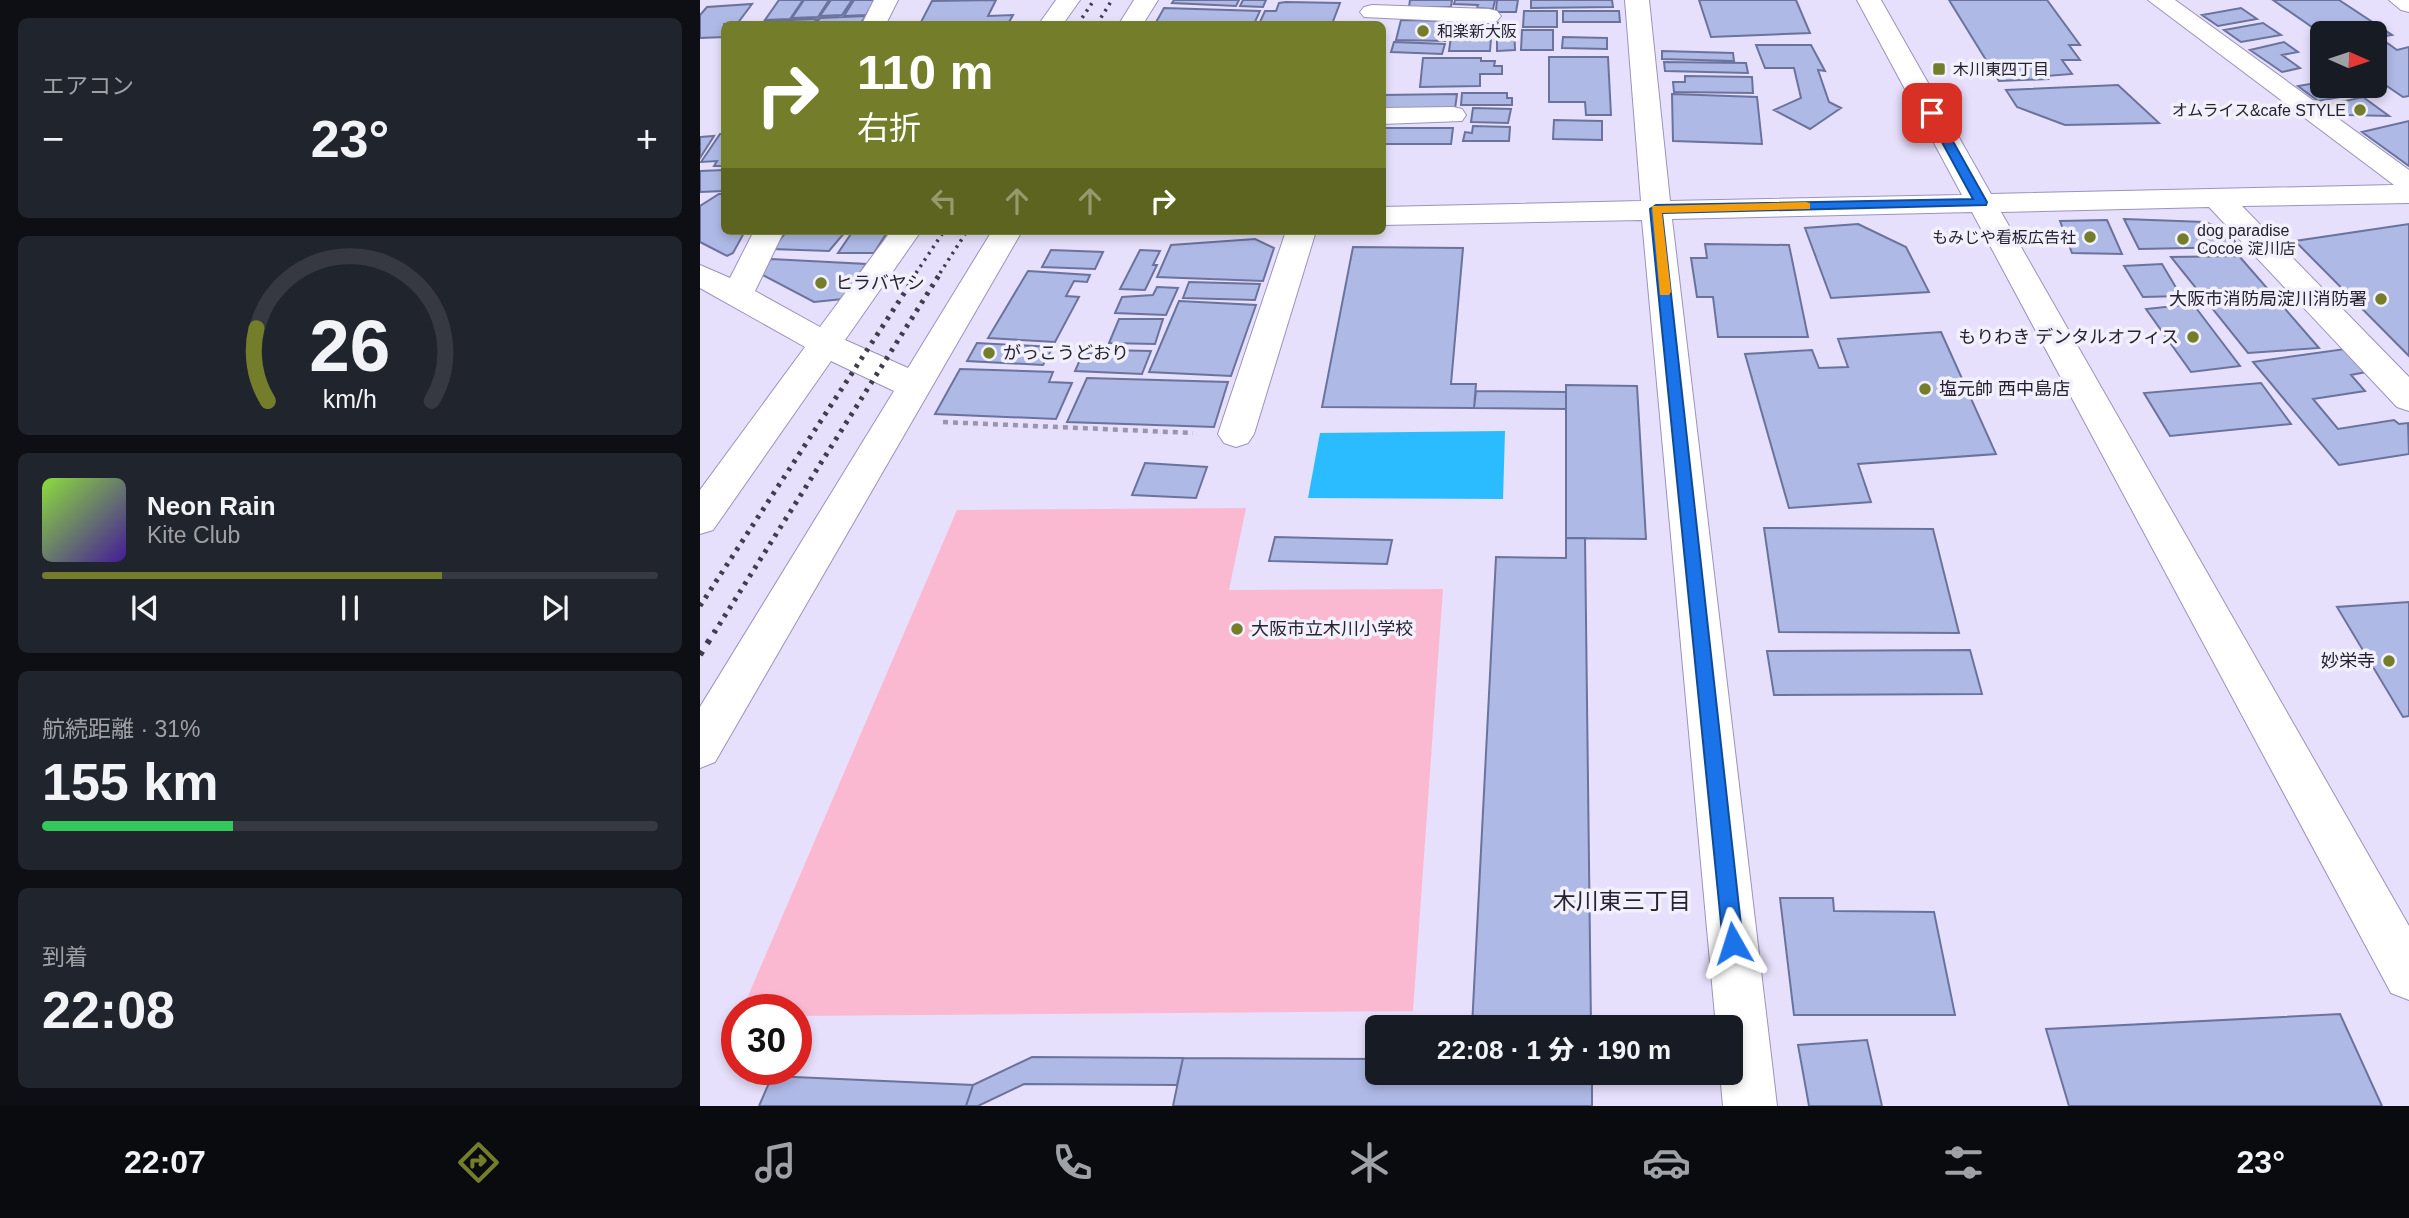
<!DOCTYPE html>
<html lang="ja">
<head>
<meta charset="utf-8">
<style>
	body { margin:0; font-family:Helvetica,"Noto Sans JP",sans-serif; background:#20242c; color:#f1f3f6; height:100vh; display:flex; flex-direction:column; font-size:26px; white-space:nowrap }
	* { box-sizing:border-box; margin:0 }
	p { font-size:23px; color:#9ea1a6 }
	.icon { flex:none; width:38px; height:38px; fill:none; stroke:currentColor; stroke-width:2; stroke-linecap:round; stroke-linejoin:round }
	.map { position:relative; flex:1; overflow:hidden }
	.panel { display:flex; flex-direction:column; gap:18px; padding:18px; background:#0d0f14; width:700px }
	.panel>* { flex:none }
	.top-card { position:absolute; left:21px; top:21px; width:665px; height:214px; border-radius:10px; box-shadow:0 4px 10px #0003; background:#747d29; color:#fff; overflow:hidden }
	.needle { width:46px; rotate:93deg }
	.fabs { position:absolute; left:1610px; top:21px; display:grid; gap:14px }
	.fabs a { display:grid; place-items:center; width:77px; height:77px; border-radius:10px; background:#171b24; box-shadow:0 4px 10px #0003; font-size:35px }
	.speed { position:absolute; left:21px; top:994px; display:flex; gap:14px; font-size:35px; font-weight:700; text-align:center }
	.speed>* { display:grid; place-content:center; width:91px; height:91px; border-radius:50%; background:#171b24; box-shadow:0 4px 10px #0003; line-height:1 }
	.speed .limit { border:10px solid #d22; background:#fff; color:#111 }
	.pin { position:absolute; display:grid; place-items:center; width:60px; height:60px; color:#fff; margin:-30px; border-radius:14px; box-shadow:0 4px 10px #0006 }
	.me { position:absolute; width:77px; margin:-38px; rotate:354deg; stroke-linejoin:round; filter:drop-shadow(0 0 5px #0008) }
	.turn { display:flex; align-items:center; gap:24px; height:147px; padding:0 21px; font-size:32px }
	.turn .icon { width:91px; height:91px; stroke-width:2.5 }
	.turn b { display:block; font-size:49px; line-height:60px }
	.lanes { display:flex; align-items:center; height:66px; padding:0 21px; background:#0003; justify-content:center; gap:35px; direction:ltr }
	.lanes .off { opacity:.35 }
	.big { font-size:52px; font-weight:800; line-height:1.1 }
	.panel .card { flex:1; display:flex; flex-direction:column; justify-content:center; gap:10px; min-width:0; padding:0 24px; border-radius:10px; background:#20242c }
	.panel .dial { align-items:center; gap:0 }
	.dial svg { height:182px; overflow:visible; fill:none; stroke:#363941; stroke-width:7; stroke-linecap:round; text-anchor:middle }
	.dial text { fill:#f1f3f6; stroke:none }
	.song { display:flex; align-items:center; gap:21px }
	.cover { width:84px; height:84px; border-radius:10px; background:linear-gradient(135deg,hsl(90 70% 55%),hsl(260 70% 35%)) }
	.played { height:7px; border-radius:4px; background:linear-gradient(90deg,#747d29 65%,#363941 65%) }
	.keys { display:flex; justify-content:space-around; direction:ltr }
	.heat { display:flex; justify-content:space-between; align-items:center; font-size:38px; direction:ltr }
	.charge { height:10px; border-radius:5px; background:linear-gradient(90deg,#34c759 31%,#363941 0) }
	.trip { position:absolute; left:665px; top:1015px; width:378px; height:70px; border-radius:10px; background:#171b24; box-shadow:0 4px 10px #0003; font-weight:800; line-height:70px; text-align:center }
	.tab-bar { display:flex; height:112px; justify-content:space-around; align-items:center; background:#090b0e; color:#9ea1a6 }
	.tab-bar .icon { width:49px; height:49px }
	.tab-bar .current { color:#747d29 }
	.tab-bar b { font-size:32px; color:#f1f3f6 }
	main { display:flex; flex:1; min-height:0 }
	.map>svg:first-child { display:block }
	.green { fill:#fbb9d1 }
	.water { fill:#2bbbff }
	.building { fill:#afb9e6; stroke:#6b739d; stroke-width:2 }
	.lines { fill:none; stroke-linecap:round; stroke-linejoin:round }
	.minor-casing { stroke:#9c92be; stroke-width:2 }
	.path { stroke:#9a94ac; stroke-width:4.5; stroke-dasharray:5 5; stroke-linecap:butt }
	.minor { fill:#fff; fill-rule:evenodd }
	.rail-far2 { stroke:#413d4f; stroke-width:3.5; stroke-dasharray:2.5 5; stroke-linecap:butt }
	.rail-far1 { stroke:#413d4f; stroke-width:5; stroke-dasharray:3.5 6; stroke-linecap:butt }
	.rail { stroke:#413d4f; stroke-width:6; stroke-dasharray:4.5 9; stroke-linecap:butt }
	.route { fill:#1a73e8; stroke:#114b97; stroke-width:2 }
	.slow { fill:#f59e0b }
	.poi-dot { fill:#747d29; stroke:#f2f0fa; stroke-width:2.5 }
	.labels { text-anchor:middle; stroke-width:7; stroke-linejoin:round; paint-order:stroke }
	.far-poi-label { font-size:16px; fill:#262233; stroke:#f2f0fa; text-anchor:start }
	.poi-label { font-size:18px; fill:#262233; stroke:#f2f0fa; text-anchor:start }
	.near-neighbourhood-label { font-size:23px; fill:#262233; stroke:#f2f0fa }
</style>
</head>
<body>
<main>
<section class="panel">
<div class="card"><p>エアコン</p>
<div class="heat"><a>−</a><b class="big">23°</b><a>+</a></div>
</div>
<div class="card dial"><svg viewBox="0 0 100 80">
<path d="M14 69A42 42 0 1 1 86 69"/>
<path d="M14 69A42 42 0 0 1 9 37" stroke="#747d29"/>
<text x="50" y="56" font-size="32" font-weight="700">26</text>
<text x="50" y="72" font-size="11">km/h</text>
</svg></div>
<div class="card">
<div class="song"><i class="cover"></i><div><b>Neon Rain</b><p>Kite Club</p></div></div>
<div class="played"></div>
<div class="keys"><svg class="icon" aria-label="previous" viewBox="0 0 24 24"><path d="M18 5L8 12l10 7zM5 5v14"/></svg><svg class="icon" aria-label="pause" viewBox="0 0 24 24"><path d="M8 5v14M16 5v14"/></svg><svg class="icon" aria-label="next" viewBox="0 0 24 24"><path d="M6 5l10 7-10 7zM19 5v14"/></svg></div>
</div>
<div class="card"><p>航続距離 · 31%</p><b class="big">155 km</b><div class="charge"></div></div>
<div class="card"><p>到着</p><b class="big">22:08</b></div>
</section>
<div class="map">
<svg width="1709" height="1106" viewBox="0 0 1709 1106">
	<rect width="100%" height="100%" fill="#e6e0fc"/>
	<!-- green -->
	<path class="green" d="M546,508L529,590L743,589L713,1011L96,1016V1010H42L257,510Z"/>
	<!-- water -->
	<path class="water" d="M805,431L803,499L608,498L620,433Z"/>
	<!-- building -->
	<path class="building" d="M79,0H103L90,19L65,20Z
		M104,0H129L118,17L92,18Z
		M131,0H152L142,15L120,16Z
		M154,0H175L166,15L144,16Z
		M296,0L288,16L313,15L308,24H220L232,1Z
		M474,0H539L536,6L472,3Z
		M543,0H566L563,7L540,6Z
		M710,0H752L751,7H709Z
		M755,0H795L793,9L777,8L778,5L754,4Z
		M797,0H818L816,12H799L796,10Z
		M831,0H912L913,7L831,8Z
		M999,0H1096L1110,33L1011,37Z
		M1249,0H1347L1380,45H1369L1380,60H1362L1372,74L1346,76L1348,79L1299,81Z
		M1573,0H1639L1692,35L1679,37L1697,50L1709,47V96L1703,97L1675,78V33L1622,34Z
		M586,2L640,3L632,24H559L565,11H576L579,3Z
		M52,4L37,24H24V37L0,38V15L7,7Z
		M464,8L560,11L554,24H455Z
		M1541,8L1557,19L1518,26L1502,15Z
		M824,11H857V27H823Z
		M863,11H919L920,22H863Z
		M166,16L160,24H115L120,18Z
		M117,19L113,24H63L65,21Z
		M701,20L749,21L745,41L696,40Z
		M753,22H763L762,30H767V26H792L790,51H749Z
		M814,22L815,50L797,51V23Z
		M1563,23L1581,35L1541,42L1524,30Z
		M822,30H853V50H821Z
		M863,37L907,38V49L862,48Z
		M694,42L745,44L742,54L691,52Z
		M1584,42L1598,52L1582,55L1600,68L1582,72L1550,50Z
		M1056,45H1111L1125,71L1118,70L1129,102L1141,108L1110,129L1074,110L1101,98L1094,68H1065Z
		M962,51L1033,53L1034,61L962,59Z
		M849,57H908L911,115H886L885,102H849Z
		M723,58H781V61H795L794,66H802V74H780V86L720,87Z
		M964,62L1046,63L1048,73L965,71Z
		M985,76L1052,77L1053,93L974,92L973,82H985Z
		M1622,82V86H1640L1652,95L1618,101L1598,86Z
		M1418,85L1459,123L1365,125L1317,107L1306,90Z
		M762,93H807V98H812V105H761Z
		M757,94L755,109L682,110V95Z
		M972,94L1057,97L1062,144L973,141Z
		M1663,97L1689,116L1647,115L1632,104Z
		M773,108L811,109L808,123L771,122Z
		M854,120L902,121V140L853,139Z
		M1709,121V166L1662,132Z
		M773,126L810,127L809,141H763L765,132L772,133Z
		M682,128H753L751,144H682Z
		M20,134H24V166H14L17,161L1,162Z
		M14,136L0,158V137Z
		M24,170V191L0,192V171Z
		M19,194H24V231H45L33,253L27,256L0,242V206Z
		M1424,219L1505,222L1526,230L1539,247L1439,249Z
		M1407,220L1422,254L1372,253L1360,221Z
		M1158,224L1206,247L1229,292L1131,298L1105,228Z
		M1709,224V356L1595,241Z
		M87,231H146L129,251L72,249Z
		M153,231H188L174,253H138Z
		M555,239L574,248L563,281L457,277L471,245Z
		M1005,244L1089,245L1108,337H1018L1013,297H997L991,258H1007Z
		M653,247L763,248L751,384H776L774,408L622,407Z
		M351,250L403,252L395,269L342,267Z
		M440,250L460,251L453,265H457L445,290L420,289Z
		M1539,256L1619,348L1548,353L1471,257Z
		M71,259L166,264L143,299L114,302L59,273Z
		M1462,264L1481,296L1443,297L1424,266Z
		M328,271L390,275L387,282L374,281L366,296L379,297L355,342L288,338Z
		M489,282L560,284L555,300L483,298Z
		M457,287L478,288L466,315L415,313L422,297L453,295Z
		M479,301L556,305L531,376L449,372Z
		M1493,304L1540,366L1491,372L1446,309Z
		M419,319H463L455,344L409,343Z
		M1241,332L1296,454L1158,464L1171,502L1089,508L1045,354L1112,350L1119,368L1148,367L1138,339Z
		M277,343L353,347L343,365L267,361Z
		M1645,349L1666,372L1651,375L1665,391L1613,399L1638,429L1694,420L1699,424L1708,423L1709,454L1639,465L1553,362Z
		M404,350L451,351L442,374L375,371L383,353L402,354Z
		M260,369L353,372L349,382L372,383L356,419L235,414Z
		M387,378L528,382L514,427L367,422Z
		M1561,383L1591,424L1470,436L1444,393Z
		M866,385L937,386L946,539L866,538Z
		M776,391L866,392V409L774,408Z
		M445,463L507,467L496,498L432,495Z
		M1064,528L1233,529L1259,633L1079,632Z
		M575,537L692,540L687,564L569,561Z
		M866,538H885L891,1027H772L796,557L866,558Z
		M1709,602V716L1703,717L1637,607Z
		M1270,650L1282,694L1074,695L1067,651Z
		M1080,898H1133L1134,911L1234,912L1255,1015H1094Z
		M1640,1014L1682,1106H1369L1346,1029Z
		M1167,1040L1182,1106H1109L1098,1045Z
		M332,1057L483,1058L477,1085L324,1084L278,1106H266L273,1085Z
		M483,1058L677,1059V1073H892V1106H473Z
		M72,1076L273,1085L266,1106H59Z"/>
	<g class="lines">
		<defs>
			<path id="minor" d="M174,0H198L186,24H162Z
				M356,0H380L363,24H339Z
				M434,0H458L443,24H419Z
				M925,0H949L970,201L1262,195L1157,0H1181L1291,194L1694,185L1448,0H1475L1709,170V203L1542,206L1709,377V411L1697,407L1509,207L1301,212L1709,926V1000L1691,993L1272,212L972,219L1077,1106H1023L1020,1073H1031V1027H1016L942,220L682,225V207L941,201Z
				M1689,0H1709V12L1701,10Z
				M672,5L789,9L797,11L801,16L797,21L789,23L664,17L660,12L664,7Z
				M753,107L762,109L766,115L762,121L682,124V108Z
				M54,231H84L55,291L120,327L191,231H221L145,340L208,368L292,231H322L15,762L0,768V707L194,391L131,361L13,530L0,534V490L105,347L0,288V265L30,278Z
				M586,231H616L554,434L548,443L536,447L524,443L518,434Z"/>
		</defs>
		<!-- minor casing -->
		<use href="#minor" class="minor-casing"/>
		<!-- path -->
		<path class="path" d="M243,422L493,433"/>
		<!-- minor -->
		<use href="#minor" class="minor"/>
		<!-- rail-far2 -->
		<path class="rail-far2" d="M378,24L394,0
			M397,24L412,0
			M216,273L244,231
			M240,273L267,231"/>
		<!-- rail-far1 -->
		<path class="rail-far1" d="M0,606L218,272
			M14,633L241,272"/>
		<!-- rail -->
		<path class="rail" d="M0,655L15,631"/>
	</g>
	<!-- route -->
	<path class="route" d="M1232,110L1237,113L1287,202L1286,205L962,213L1043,943L1040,950L1033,953L1026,950L1023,943L950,209L956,205L1273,199L1226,113Z"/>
	<!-- slow -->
	<path class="slow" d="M1106,202L1110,203V209L962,213L971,292L969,295H960L952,206Z"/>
	<!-- markers -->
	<g class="poi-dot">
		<circle cx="723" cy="31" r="7"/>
		<rect x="1232" y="62" width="14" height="14" rx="3.5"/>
		<circle cx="1660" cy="110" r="7"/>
		<circle cx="1390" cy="237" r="7"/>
		<circle cx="1483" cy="239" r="7"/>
		<circle cx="121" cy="283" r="7"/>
		<circle cx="1681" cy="299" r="7"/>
		<circle cx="1493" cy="337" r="7"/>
		<circle cx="289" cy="353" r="7"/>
		<circle cx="1225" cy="389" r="7"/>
		<circle cx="537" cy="629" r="7"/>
		<circle cx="1689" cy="661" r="7"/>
	</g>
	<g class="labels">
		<!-- far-poi labels -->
		<g class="far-poi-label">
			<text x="737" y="37">和楽新大阪</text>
			<text x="1253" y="75">木川東四丁目</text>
			<text x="1646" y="116" text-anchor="end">オムライス&amp;cafe STYLE</text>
			<text x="1497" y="236">dog paradise<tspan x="1497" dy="18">Cocoe 淀川店</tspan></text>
			<text x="1376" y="243" text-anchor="end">もみじや看板広告社</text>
		</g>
		<!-- poi labels -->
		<g class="poi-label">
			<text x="135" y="289">ヒラバヤシ</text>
			<text x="1667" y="305" text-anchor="end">大阪市消防局淀川消防署</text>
			<text x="1479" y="343" text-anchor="end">もりわき デンタルオフィス</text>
			<text x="303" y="359">がっこうどおり</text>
			<text x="1239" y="395">塩元帥 西中島店</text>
			<text x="551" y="635">大阪市立木川小学校</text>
			<text x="1675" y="667" text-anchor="end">妙栄寺</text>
		</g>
		<!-- near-neighbourhood labels -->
		<g class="near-neighbourhood-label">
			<text x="922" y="909">木川東三丁目</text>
		</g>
	</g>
</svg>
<div class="fabs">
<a><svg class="needle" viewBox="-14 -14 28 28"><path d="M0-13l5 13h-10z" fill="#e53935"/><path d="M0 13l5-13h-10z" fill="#9ea1a6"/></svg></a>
</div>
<div class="speed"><div class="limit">30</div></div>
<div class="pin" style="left:1232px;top:113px;background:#d93025"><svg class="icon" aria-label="arrive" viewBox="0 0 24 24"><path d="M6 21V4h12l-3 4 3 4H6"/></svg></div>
<svg class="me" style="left:1033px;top:943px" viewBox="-20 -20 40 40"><path d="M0-17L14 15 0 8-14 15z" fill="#1a73e8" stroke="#fff" stroke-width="4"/></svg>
<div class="trip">22:08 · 1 分 · 190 m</div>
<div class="top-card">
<div class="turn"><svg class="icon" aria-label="right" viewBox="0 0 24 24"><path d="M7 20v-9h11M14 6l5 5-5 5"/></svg><div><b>110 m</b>右折</div></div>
<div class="lanes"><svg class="icon off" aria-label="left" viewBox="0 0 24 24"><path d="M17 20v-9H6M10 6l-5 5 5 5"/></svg><svg class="icon off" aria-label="ahead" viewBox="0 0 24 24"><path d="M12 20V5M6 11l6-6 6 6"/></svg><svg class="icon off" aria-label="ahead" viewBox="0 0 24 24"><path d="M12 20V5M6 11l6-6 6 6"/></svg><svg class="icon" aria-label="right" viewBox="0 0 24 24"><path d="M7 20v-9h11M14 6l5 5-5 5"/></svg></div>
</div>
</div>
</main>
<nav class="tab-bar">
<b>22:07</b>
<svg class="icon current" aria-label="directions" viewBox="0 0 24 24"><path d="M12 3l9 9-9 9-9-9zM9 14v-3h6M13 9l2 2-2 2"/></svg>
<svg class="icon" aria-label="music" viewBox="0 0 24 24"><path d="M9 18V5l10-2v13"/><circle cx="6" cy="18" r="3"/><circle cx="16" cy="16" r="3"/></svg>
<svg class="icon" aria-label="phone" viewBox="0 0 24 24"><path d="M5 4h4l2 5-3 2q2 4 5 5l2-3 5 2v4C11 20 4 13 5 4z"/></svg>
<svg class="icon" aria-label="climate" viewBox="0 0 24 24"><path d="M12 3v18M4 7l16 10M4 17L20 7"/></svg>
<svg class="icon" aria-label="car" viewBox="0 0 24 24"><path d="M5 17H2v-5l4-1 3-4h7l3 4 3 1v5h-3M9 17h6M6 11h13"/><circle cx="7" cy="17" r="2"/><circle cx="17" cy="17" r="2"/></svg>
<svg class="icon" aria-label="filters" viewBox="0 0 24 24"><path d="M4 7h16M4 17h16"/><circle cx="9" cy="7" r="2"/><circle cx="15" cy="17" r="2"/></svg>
<b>23°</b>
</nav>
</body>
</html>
